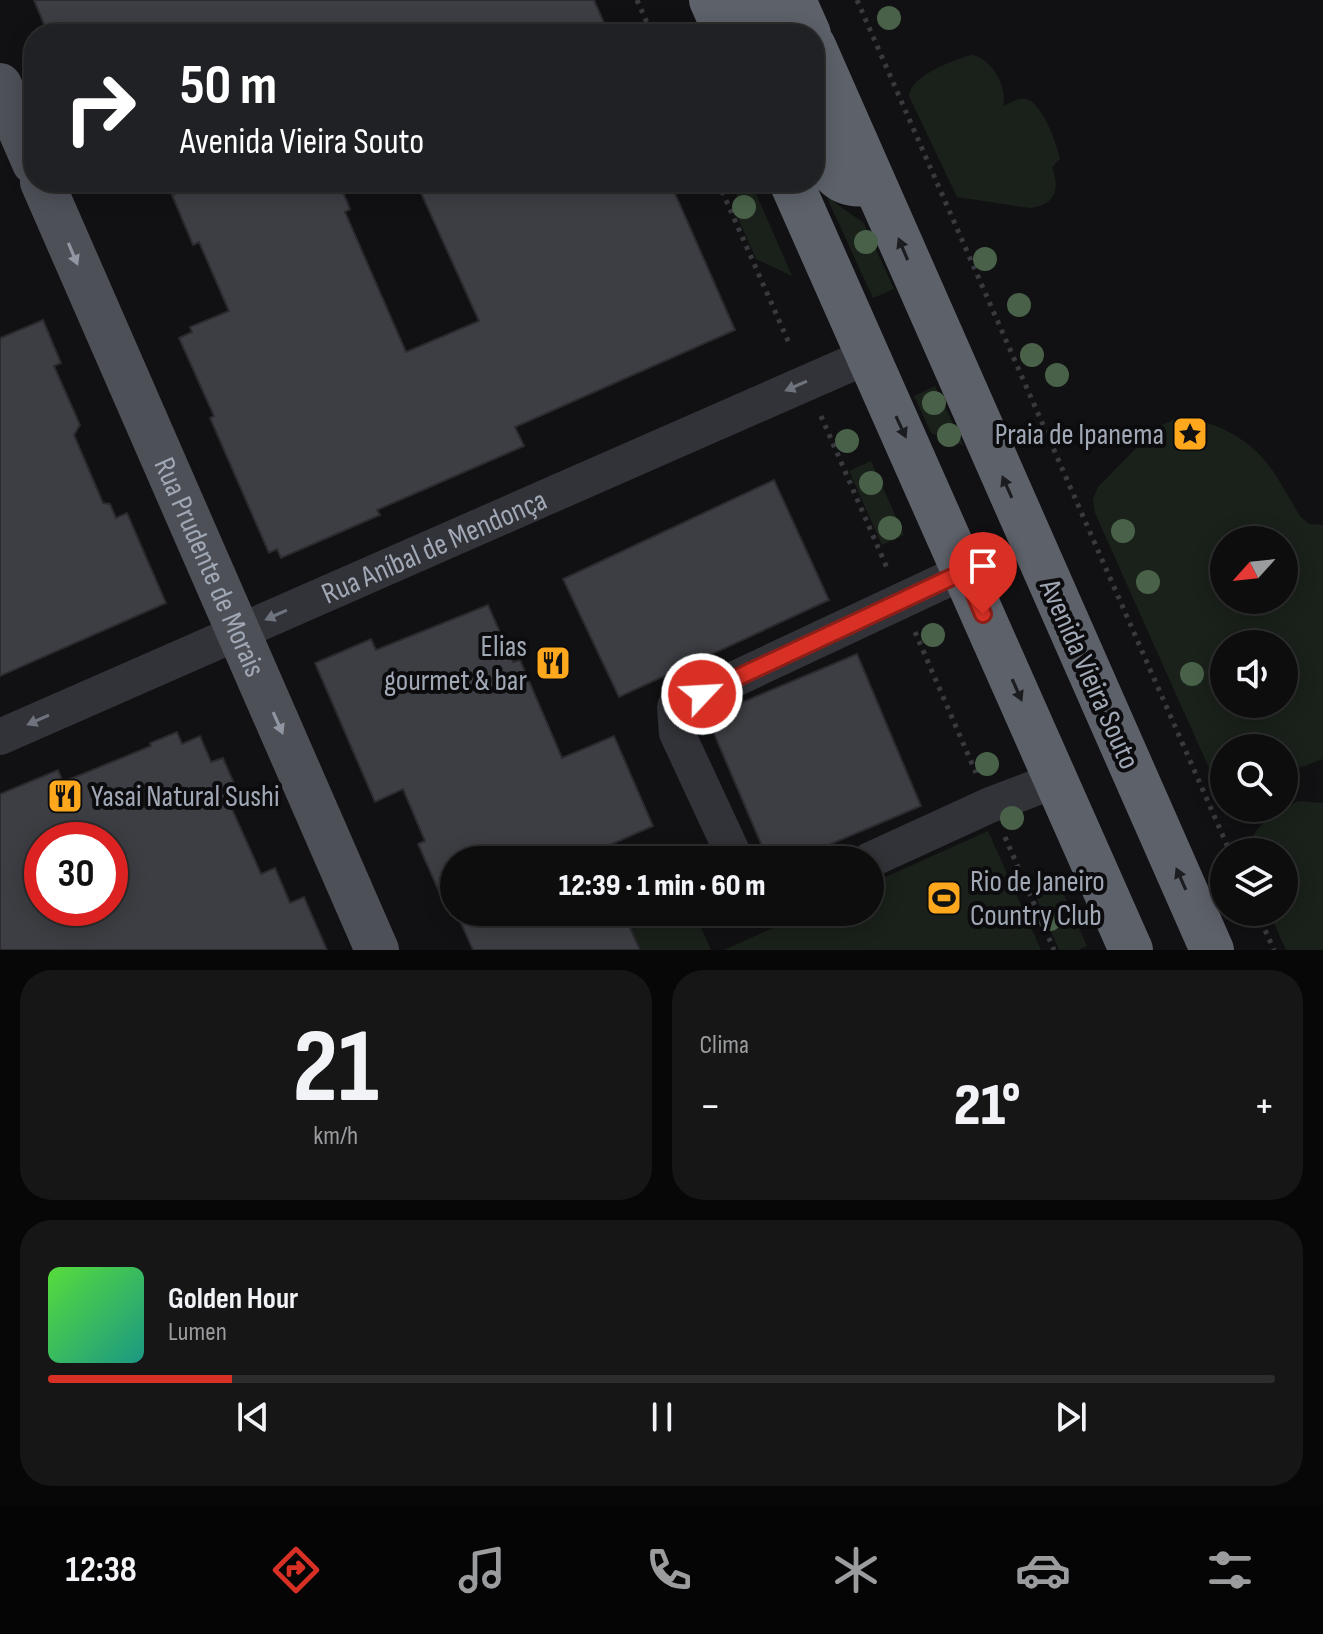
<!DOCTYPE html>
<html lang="pt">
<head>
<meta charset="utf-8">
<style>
	body { margin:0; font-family:"Sofia Sans Condensed",sans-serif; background:#161617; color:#f1f3f6; height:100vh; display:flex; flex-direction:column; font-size:30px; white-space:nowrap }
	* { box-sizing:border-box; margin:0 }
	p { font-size:26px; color:#9a9c9e }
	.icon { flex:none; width:44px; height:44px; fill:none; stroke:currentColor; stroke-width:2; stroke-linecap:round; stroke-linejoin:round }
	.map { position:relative; height:950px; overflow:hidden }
	.sheet { display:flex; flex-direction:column; gap:20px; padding:20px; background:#070708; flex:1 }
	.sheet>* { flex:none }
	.guide { position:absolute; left:24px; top:24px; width:800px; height:168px; border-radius:32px; box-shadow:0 4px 20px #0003,0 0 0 2px #2d2d2e; background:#202124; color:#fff; overflow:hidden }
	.needle { width:52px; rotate:243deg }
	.controls { position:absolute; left:1210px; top:526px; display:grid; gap:16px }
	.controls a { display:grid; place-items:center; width:88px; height:88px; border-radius:50%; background:#0d0d0e; box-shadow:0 4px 20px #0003,0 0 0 2px #2d2d2e; font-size:40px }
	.speed { position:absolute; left:24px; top:822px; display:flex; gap:16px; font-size:40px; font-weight:700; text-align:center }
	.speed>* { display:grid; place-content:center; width:104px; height:104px; border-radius:50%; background:#0d0d0e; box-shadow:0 4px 20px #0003,0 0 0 2px #2d2d2e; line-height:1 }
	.speed .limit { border:12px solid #d22; background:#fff; color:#111 }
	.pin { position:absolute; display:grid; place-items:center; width:68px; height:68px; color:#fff; margin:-82px -34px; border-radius:50% 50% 50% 0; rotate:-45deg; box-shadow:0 0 8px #0007 }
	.pin .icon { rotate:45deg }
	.me { position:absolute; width:88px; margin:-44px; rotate:65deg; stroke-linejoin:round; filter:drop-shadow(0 0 6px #0008) }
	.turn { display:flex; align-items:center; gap:28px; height:168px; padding:0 24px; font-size:36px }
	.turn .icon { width:104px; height:104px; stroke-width:2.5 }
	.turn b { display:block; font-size:56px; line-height:68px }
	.big { font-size:60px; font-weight:800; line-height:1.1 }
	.sheet .widget { flex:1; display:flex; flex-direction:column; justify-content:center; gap:12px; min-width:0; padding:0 28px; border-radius:32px; background:#161617 }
	.sheet .dial { align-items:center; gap:0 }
	.dial b { font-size:104px; line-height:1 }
	.song { display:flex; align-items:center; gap:24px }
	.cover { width:96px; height:96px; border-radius:12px; background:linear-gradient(135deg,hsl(110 70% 55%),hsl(170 70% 35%)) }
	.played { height:8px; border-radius:4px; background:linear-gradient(90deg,#d93025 15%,#2d2d2e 15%) }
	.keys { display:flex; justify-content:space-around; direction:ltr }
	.heat { display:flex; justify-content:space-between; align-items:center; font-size:44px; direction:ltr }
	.sheet .tiles { flex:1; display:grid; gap:20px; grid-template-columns:1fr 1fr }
	.widget:last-child { grid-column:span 2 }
	.trip { position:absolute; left:440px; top:846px; width:444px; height:80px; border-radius:40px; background:#0d0d0e; box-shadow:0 4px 20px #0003,0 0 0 2px #2d2d2e; font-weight:800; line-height:80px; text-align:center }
	.tab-bar { display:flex; height:128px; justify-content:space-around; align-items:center; background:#050506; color:#9a9c9e }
	.tab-bar .icon { width:56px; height:56px }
	.tab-bar .current { color:#d93025 }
	.tab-bar b { font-size:36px; color:#f1f3f6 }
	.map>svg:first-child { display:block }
	.green { fill:#19211a; fill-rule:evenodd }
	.building { fill:#3d3e43; stroke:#2b2b2f; stroke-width:2; fill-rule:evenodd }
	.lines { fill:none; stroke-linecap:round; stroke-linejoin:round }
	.path { stroke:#383a3f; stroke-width:5; stroke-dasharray:4 6; stroke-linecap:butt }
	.minor { stroke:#323338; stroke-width:36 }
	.major { stroke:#4d5057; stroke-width:44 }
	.highway { stroke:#5d6169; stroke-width:44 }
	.tree { fill:#496149 }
	.oneway { fill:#1c1d20 }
	.oneway2 { fill:#9096a2 }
	.oneway3 { fill:#6f737d }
	.route-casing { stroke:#8d1f18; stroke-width:20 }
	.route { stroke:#d93025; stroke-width:14 }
	.labels { text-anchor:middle; stroke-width:8; stroke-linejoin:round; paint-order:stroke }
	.poi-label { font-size:30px; fill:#a1a8b5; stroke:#0c0c0e; text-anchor:end }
	.street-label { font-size:30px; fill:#a1a8b5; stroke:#0c0c0e }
</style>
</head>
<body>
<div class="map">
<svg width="1323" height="950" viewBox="0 0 1323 950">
	<rect width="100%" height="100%" fill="#111113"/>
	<!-- green -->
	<path class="green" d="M971,55C991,57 1008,87 1003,106C1010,104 1017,97 1026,99C1042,102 1057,144 1060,159L1052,167C1060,189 1056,205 1030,208L957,197L909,96C910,76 953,60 971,55Z
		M742,182H751L792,276L756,259L733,206Z
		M823,189L838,205L864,223L894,289L873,298Z
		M935,386L964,446L931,433L914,396Z
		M1178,418C1195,418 1206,422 1221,428C1267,450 1275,475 1300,516L1309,524L1323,525V759L1305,766L1284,769V748H1224V789L1217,786L1095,513L1093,499L1098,487L1157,427ZM1284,540V600H1224V540ZM1284,644V704H1224V644Z
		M871,461L904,535L882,545L849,471Z
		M1298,801L1323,803V950H1286L1269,912H1284V852H1249C1249,826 1278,812 1298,801Z
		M988,831L1041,950H724L809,912H870V884Z
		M1055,875L1087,946L1078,950H1059L1031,886Z
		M562,912H694L711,950H478Z"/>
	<!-- building -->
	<path class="building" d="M34,0H594L609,34H48Z
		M170,182H339L350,209L345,212L406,352L479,321L416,182H670L735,330L515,427L524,446L377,510L380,515L281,558L277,549L269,553L210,418L214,416L179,338L192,332L190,327L229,311L199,242L193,245L172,195L175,194Z
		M43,320L61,363L54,366L80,425L74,435L103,503L110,504L116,518L127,513L166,603L0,676V338Z
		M774,480L829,600L619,697L563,579Z
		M488,605L513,662L520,660L562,758L614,736L653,826L576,860H454V907L448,893L441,896L418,844L425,841L403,789L375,802L315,663L371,639L376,650Z
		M857,654L921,806L793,860H768L707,717Z
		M177,732L182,744L200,736L211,762L223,758L243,804L232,809L261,874L275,868L290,903L304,897L327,950H0V794L58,770L63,782L151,746L150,743ZM42,840H110V908H42Z
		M456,912H623L640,950H473Z"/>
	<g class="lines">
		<!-- path -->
		<path class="path" d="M637,0L652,34
			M857,0L1230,852
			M718,182L789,343
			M821,416L887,568
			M915,632L976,773
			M1005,837L1054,950
			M1257,912L1274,950"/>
		<!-- minor -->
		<g class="minor">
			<path id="s1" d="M0,737L868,356"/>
			<path d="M736,860L677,733L675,707L965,571"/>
			<path d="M870,860L990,805L1056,780"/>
		</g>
		<!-- major -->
		<g class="major">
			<path d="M0,85L34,163"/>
			<path id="s2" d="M42,182L377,950"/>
		</g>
		<!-- highway -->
		<path class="highway" d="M711,0L726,34
			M749,0L765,34
			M794,0L809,34
			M814,46L1212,950
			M814,141C828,169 838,192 874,182
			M791,182L1131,950"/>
	</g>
	<!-- trees -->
	<g class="tree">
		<circle cx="889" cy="18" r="12"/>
		<circle cx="744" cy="207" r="12"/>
		<circle cx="866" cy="242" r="12"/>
		<circle cx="985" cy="259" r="12"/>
		<circle cx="1019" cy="305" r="12"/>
		<circle cx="1032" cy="355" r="12"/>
		<circle cx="1057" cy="375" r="12"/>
		<circle cx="934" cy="403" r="12"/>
		<circle cx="949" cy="435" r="12"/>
		<circle cx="847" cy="441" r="12"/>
		<circle cx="871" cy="483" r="12"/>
		<circle cx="890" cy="528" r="12"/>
		<circle cx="1123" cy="531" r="12"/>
		<circle cx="1148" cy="582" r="12"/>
		<circle cx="933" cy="635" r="12"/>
		<circle cx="1192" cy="674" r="12"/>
		<circle cx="987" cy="764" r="12"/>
		<circle cx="1012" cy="818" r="12"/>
		<circle cx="1050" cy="919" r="12"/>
	</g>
	<!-- one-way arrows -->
	<defs><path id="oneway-solid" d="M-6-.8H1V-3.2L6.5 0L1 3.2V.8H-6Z" transform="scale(2)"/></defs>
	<g class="oneway">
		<use href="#oneway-solid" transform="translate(903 249) rotate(-113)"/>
		<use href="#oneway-solid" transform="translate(901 427) rotate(65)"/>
		<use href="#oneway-solid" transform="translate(1007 487) rotate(-114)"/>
		<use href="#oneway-solid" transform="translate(1017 690) rotate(66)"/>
		<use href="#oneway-solid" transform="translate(1181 879) rotate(-114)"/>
	</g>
	<g class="oneway2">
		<use href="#oneway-solid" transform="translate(73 254) rotate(67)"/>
		<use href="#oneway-solid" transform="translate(278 723) rotate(66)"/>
	</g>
	<g class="oneway3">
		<use href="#oneway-solid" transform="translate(796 386) rotate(156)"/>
		<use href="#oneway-solid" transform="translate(276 615) rotate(156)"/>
		<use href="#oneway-solid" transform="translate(38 720) rotate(156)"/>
	</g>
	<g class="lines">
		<defs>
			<path id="route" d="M702,694L965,571L983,614"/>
		</defs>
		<!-- route casing -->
		<use href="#route" class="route-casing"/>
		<!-- route -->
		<use href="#route" class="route"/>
	</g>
	<!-- icons -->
	<defs>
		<symbol id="sight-square" viewBox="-11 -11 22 22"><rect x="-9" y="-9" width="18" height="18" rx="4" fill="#ffa81d" stroke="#0c0c0e"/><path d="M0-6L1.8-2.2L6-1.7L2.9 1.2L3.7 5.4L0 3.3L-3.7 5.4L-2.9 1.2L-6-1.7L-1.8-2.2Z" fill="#111"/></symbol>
		<symbol id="restaurant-square" viewBox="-11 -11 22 22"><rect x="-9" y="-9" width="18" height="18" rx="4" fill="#ffa81d" stroke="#0c0c0e"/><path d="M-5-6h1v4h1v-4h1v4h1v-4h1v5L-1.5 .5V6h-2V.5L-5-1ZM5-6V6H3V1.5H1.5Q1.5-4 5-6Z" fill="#111"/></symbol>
		<symbol id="stadium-square" viewBox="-11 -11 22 22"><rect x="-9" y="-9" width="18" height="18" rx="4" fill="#ffa81d" stroke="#0c0c0e"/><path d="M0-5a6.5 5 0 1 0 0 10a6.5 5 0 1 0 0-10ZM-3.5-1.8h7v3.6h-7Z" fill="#111"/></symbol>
	</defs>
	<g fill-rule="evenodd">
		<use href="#sight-square" x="1170" y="414" width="40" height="40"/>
		<use href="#restaurant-square" x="533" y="643" width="40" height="40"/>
		<use href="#restaurant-square" x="45" y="776" width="40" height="40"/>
		<use href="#stadium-square" x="924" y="878" width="40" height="40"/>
	</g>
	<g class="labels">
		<!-- poi labels -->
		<g class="poi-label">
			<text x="1164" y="444">Praia de Ipanema</text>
			<text x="527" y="656">Elias<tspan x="527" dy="34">gourmet &amp; bar</tspan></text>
			<text x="91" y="806" text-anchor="start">Yasai Natural Sushi</text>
			<text x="970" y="891" text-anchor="start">Rio de Janeiro<tspan x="970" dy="34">Country Club</tspan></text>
		</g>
		<!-- street labels -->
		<g class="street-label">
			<text dy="10" stroke="none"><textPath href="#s1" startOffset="474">Rua Aníbal de Mendonça</textPath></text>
			<text dy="10" stroke="none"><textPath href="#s2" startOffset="420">Rua Prudente de Morais</textPath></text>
			<text transform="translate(1090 674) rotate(66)" y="10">Avenida Vieira Souto</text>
		</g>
	</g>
</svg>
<div class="controls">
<a><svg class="needle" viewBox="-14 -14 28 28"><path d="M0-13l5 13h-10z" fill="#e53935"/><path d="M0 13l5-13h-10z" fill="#9a9c9e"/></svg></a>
<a><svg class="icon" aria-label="sound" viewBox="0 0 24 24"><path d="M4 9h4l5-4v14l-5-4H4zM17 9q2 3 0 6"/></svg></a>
<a><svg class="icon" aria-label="search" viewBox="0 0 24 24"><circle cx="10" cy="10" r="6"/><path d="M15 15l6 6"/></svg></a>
<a><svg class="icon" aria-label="layers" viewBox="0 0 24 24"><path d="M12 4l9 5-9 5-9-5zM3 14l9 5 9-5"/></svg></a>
</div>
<div class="speed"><div class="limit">30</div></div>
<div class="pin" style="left:983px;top:614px;background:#d93025"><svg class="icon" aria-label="arrive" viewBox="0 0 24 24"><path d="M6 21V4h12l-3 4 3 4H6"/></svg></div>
<svg class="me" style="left:702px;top:694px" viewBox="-20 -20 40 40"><circle r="17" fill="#d93025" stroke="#fff" stroke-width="3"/><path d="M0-11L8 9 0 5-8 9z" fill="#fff"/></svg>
<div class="trip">12:39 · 1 min · 60 m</div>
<div class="guide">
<div class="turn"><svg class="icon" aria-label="right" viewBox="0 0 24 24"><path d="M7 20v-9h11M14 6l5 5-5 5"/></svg><div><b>50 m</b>Avenida Vieira Souto</div></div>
</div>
</div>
<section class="sheet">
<div class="tiles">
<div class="widget dial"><b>21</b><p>km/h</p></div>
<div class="widget"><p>Clima</p>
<div class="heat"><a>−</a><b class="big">21°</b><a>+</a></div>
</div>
<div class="widget">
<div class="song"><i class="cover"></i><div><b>Golden Hour</b><p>Lumen</p></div></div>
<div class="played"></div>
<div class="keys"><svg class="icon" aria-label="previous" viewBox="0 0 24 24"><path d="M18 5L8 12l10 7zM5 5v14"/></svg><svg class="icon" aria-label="pause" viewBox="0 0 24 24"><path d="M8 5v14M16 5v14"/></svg><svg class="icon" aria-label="next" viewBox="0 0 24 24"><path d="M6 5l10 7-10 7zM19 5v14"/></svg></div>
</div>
</div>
</section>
<nav class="tab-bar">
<b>12:38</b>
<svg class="icon current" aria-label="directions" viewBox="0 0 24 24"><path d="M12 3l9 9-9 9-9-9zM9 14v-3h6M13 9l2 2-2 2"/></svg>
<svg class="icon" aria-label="music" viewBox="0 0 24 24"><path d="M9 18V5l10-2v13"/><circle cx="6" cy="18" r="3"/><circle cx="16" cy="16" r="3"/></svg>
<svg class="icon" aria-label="phone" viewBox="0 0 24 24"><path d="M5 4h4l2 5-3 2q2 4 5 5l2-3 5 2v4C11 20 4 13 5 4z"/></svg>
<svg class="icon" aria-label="climate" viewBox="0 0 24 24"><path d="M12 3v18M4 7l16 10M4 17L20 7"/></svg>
<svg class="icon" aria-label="car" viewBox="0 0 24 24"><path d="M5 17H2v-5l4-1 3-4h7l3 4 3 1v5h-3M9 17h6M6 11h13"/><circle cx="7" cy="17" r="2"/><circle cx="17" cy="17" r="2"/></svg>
<svg class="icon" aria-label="filters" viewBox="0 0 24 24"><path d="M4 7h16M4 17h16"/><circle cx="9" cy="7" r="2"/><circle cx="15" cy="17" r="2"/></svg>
</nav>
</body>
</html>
